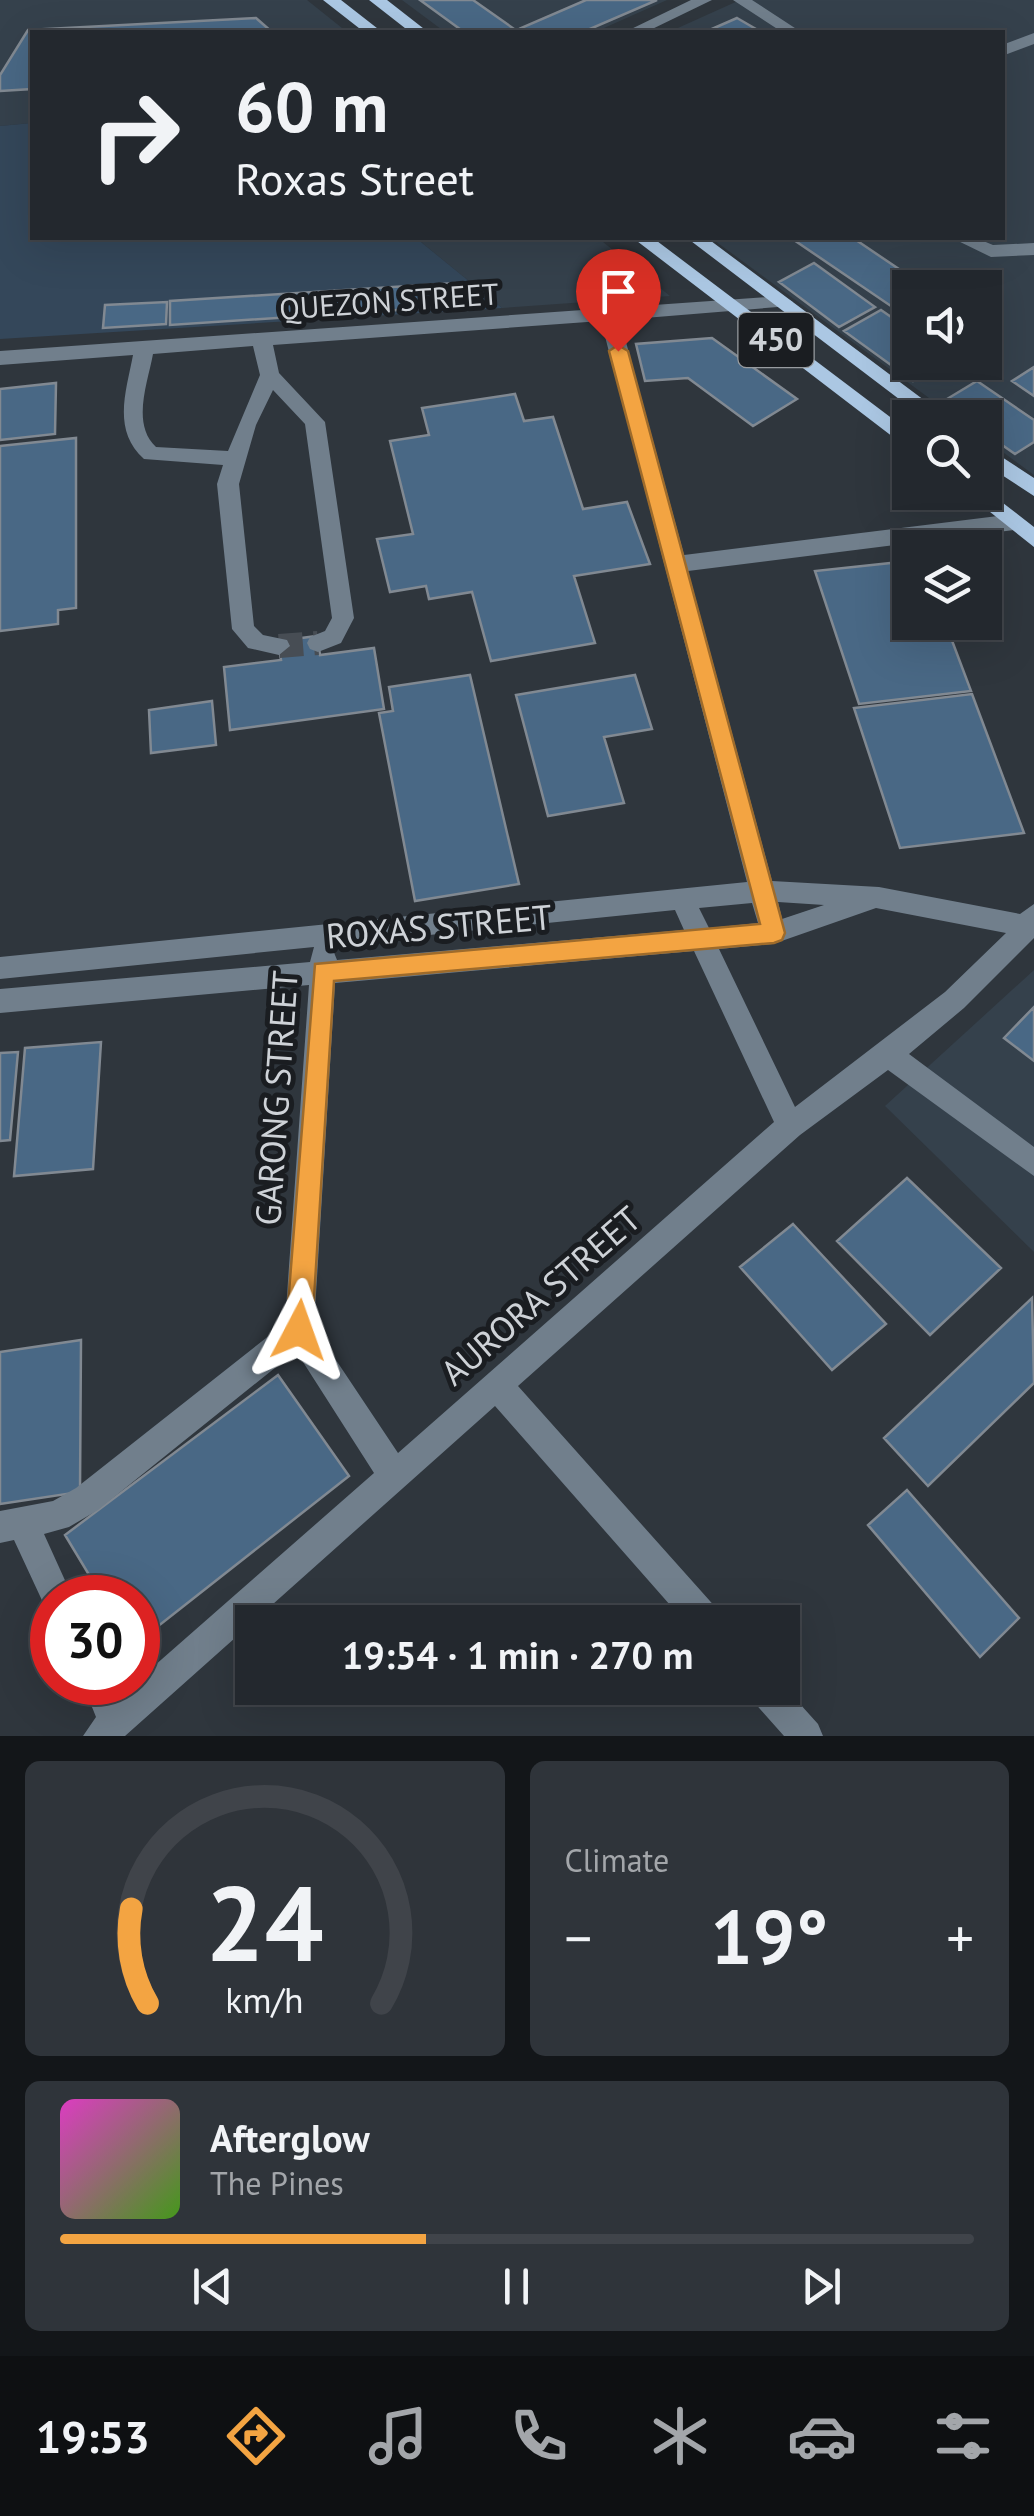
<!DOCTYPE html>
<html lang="en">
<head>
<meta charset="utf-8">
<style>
	body { margin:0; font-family:"PT Sans",sans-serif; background:#2f343a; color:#f1f3f6; height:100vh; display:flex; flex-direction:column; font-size:38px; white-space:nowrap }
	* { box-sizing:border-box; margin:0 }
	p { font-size:32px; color:#a3a6aa }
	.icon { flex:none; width:55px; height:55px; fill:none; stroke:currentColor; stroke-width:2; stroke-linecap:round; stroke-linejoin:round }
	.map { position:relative; height:1736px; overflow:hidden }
	.sheet { display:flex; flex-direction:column; gap:25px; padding:25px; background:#131619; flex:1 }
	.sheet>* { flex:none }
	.banner { position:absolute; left:30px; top:30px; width:975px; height:210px; border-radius:0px; box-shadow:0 10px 40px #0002,0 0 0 2px #40444a; background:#23282e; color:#f1f3f6; overflow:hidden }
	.buttons { position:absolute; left:892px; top:270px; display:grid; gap:20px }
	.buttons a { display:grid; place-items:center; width:110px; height:110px; border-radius:0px; background:#23282e; box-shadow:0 10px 40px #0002,0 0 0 2px #40444a; font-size:50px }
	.speed { position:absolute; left:30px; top:1575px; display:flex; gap:20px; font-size:50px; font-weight:700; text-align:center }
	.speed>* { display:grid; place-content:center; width:130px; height:130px; border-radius:50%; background:#23282e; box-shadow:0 10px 40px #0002,0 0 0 2px #40444a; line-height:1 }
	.speed .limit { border:15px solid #d22; background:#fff; color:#111 }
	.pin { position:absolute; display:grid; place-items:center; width:85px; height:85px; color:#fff; margin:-102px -42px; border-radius:50% 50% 50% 0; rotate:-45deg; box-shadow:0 0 10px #0007 }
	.pin .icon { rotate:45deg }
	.me { position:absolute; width:110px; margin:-55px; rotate:4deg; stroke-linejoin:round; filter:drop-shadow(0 0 8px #0008) }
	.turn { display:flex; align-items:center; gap:35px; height:210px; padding:0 40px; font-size:45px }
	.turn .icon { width:130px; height:130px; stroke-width:2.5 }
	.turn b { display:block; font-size:70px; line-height:85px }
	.big { font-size:75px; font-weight:600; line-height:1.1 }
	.sheet .widget { flex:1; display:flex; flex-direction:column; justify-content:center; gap:15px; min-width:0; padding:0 35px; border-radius:15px; background:#2f343a }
	.sheet .dial { align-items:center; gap:0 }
	.dial svg { height:260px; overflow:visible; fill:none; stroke:#40444a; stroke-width:7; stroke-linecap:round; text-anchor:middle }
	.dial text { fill:#f1f3f6; stroke:none }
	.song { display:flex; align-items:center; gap:30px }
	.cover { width:120px; height:120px; border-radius:15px; background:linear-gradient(135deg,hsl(310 70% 55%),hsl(100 70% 35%)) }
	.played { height:10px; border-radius:5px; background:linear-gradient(90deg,#f3a442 40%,#40444a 40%) }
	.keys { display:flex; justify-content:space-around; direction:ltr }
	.heat { display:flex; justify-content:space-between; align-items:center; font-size:55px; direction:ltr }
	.sheet .tiles { flex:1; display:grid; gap:25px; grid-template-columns:1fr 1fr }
	.widget:last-child { grid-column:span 2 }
	.trip { position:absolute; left:235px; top:1605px; width:565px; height:100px; border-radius:0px; background:#23282e; box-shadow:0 10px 40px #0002,0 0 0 2px #40444a; font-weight:600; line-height:100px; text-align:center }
	.dock { display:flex; height:160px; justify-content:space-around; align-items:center; background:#0e1012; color:#a3a6aa }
	.dock .icon { width:70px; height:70px }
	.dock .active { color:#f3a442 }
	.dock b { font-size:45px; color:#f1f3f6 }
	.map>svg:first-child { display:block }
	.built { fill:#35414c; fill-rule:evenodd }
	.green { fill:#34475a }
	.building { fill:#496885; stroke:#818992; stroke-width:2.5 }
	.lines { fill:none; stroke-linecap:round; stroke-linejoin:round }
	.minor-tunnel { stroke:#474d54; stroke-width:24; stroke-dasharray:24 11; stroke-linecap:butt }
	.minor { fill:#717f8c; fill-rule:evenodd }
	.major { fill:#abc7e3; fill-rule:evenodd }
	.route { fill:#f3a442; stroke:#9e6b2b; stroke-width:2.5 }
	.labels { text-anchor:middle; stroke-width:10; stroke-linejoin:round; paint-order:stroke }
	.far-street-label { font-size:30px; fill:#ced2d7; stroke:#1a1d21 }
	.shield { fill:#1a1d21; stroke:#989ca0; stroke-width:2.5 }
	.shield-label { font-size:32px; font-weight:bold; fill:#ced2d7 }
	.street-label { font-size:35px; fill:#ced2d7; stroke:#1a1d21 }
</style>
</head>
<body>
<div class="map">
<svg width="1034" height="1736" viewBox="0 0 1034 1736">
	<rect width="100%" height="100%" fill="#2f363d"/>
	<!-- built -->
	<path class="built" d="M0,0H307L347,32H32V123L0,126Z
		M402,0H667L595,32H445Z
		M740,0H1034V475L985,439V418L955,417L711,238H1002V32H669ZM910,288H985V362H910Z
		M416,238H598L670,296L502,308Z
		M1034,970V1252L885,1106Z"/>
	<!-- green -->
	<path class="green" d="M32,123V238H416L502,308L0,339V126Z"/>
	<!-- building -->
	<path class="building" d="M420,0H473L517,31L464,32Z
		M586,0H657L583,32H526L521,28Z
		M256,18L272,32H32V89L0,91V75L28,30Z
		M737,18L761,32H705Z
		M791,238H853L927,288H910V319Z
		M814,263L875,307L839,327L779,282Z
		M455,283L458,306L170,325V301Z
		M167,302L166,324L103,328L105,305Z
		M881,310L910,330V362H944L913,381L844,331Z
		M712,338L797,399L753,426L688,378L645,381L636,344Z
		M1034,367V396L1012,381Z
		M977,381L1034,420V442L1015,454L985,433V418H963L942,402Z
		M56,383L55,434L0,440V389Z
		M515,394L524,421L553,417L583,509L627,502L650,564L574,576L595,643L491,661L472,592L429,599L426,586L390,592L377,539L413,534L390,441L429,435L422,408Z
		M76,438V608L58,610V624L0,631V446Z
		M910,561V622H945L971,691L859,704L815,571Z
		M317,636L320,655L374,648L384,709L230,730L224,667L281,660L278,641Z
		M470,675L519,884L415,901L379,713L393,711L389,687Z
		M635,675L652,729L604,737L624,803L548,816L516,695Z
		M972,694L1024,833L900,848L854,708Z
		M212,701L216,745L151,753L149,710Z
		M1034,1007V1061L1004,1038Z
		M101,1042L93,1169L14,1176L25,1048Z
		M18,1052L10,1140L0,1141V1053Z
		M907,1178L1001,1268L930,1335L837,1241Z
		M793,1224L886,1324L832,1370L740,1267Z
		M1032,1298L1034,1383L928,1486L884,1438Z
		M81,1340L80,1492L0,1504V1352Z
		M278,1375L349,1476L138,1642V1598H103L65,1535Z
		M907,1490L1019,1618L980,1657L868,1525Z"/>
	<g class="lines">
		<!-- minor-tunnel -->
		<path class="minor-tunnel" d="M279,646L318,643"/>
		<!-- minor -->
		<path class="minor" d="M691,0H712L646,32H625Z
			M733,0H752L801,32H782Z
			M1034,33V44L1002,56V45Z
			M952,238H976L993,245L1034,243V255L991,257Z
			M783,296L793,302L790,306L620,320L684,555L1014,514L1025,522L1014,530L688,571L772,881L879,887L1020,914L1034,904V938L964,1008L909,1054L1034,1147V1176L888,1070L800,1135L518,1386L718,1610L722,1622H685L495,1406L125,1736H83L96,1717L82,1682H115L121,1695L374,1473L296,1351L98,1510L69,1527L44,1534L73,1598H52V1612L46,1609L14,1540L0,1543V1511L53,1501L76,1488L285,1323L309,985L0,1013V989L310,962L314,947L0,979V957L747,882L601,321L273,345L279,373L325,422L354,618L341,643L318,652L310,649L307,643L310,637L325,631L332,618L305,424L273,390L256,425L239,484L254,626L263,635L287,640L290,646L279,655L248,648L232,629L217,484L223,465L144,459C112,430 126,392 133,355L0,365V351ZM253,346L260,375L228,451L156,447C131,424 148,382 153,354ZM778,902L824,905L782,919ZM752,903L758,923L709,928L699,908ZM876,908L1006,933L945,992L795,1107L719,949L773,944ZM675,910L684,930L337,960L331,945ZM694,951L774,1122L398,1453L314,1327L335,983Z
			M782,1684L818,1724L823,1736H784L752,1700L747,1688H782Z"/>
		<!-- major -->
		<path class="major" d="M323,0H341L382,32H364Z
			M369,0H387L428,32H410Z
			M633,238H653L910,432V450Z
			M687,238H707L948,418H924Z
			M985,446L1034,478V496L985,464Z
			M985,489L1034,527V547L965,492H985Z"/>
	</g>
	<!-- route -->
	<path class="route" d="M618,345L628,351L785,933L782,940L774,943L334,981L312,1330L309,1339L299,1343L289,1339L286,1330L315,964L760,924L609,351Z"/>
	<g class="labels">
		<!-- far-street labels -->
		<g class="far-street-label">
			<text transform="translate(389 302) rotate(-4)" y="10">QUEZON STREET</text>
		</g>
		<!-- shield labels -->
		<rect class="shield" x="738.5" y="313" width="75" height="54" rx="8"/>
		<g class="shield-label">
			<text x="776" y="351">450</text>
		</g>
		<!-- street labels -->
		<g class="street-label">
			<text transform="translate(439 927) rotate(-5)" y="12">ROXAS STREET</text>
			<text transform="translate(277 1098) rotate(-86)" y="12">GARONG STREET</text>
			<text transform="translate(541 1296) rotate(-41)" y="12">AURORA STREET</text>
		</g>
	</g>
</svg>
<div class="buttons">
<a><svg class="icon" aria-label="sound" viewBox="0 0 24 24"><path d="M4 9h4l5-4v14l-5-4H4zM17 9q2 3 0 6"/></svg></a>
<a><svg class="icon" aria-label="search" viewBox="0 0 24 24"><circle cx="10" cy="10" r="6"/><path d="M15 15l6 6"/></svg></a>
<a><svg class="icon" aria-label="layers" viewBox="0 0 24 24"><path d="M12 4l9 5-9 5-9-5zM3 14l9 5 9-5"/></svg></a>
</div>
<div class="speed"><div class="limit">30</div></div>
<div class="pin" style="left:618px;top:351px;background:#d93025"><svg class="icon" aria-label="arrive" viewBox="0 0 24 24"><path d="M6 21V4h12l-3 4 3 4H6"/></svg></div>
<svg class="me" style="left:299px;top:1330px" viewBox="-20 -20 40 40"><path d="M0-17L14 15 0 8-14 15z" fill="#f3a442" stroke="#fff" stroke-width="4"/></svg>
<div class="trip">19:54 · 1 min · 270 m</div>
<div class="banner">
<div class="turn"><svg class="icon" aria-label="right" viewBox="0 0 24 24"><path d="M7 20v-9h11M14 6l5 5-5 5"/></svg><div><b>60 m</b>Roxas Street</div></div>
</div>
</div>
<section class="sheet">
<div class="tiles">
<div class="widget dial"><svg viewBox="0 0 100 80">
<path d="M14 69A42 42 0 1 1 86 69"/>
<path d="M14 69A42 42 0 0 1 9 40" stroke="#f3a442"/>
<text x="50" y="56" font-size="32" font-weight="700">24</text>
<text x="50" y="72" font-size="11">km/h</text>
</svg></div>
<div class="widget"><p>Climate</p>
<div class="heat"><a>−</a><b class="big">19°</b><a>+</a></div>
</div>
<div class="widget">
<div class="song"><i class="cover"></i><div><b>Afterglow</b><p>The Pines</p></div></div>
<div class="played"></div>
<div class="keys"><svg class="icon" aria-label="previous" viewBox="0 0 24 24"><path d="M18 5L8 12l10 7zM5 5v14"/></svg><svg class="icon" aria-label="pause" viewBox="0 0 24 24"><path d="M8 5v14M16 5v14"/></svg><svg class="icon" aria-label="next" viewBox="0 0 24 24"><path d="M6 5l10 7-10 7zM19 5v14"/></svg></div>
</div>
</div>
</section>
<nav class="dock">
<b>19:53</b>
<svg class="icon active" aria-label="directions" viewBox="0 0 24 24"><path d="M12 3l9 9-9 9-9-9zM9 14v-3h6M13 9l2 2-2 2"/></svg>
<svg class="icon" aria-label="music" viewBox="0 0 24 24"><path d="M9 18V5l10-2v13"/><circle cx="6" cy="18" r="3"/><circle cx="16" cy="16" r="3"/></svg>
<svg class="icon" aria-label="phone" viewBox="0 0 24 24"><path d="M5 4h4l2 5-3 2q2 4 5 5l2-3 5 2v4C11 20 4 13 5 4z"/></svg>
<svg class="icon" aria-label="climate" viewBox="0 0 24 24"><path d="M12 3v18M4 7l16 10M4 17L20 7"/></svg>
<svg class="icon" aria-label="car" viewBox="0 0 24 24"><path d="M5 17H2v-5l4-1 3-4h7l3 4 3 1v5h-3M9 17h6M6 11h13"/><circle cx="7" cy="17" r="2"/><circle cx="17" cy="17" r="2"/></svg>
<svg class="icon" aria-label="filters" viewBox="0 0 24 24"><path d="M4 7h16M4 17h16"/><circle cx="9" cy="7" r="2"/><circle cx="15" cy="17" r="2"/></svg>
</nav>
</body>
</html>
